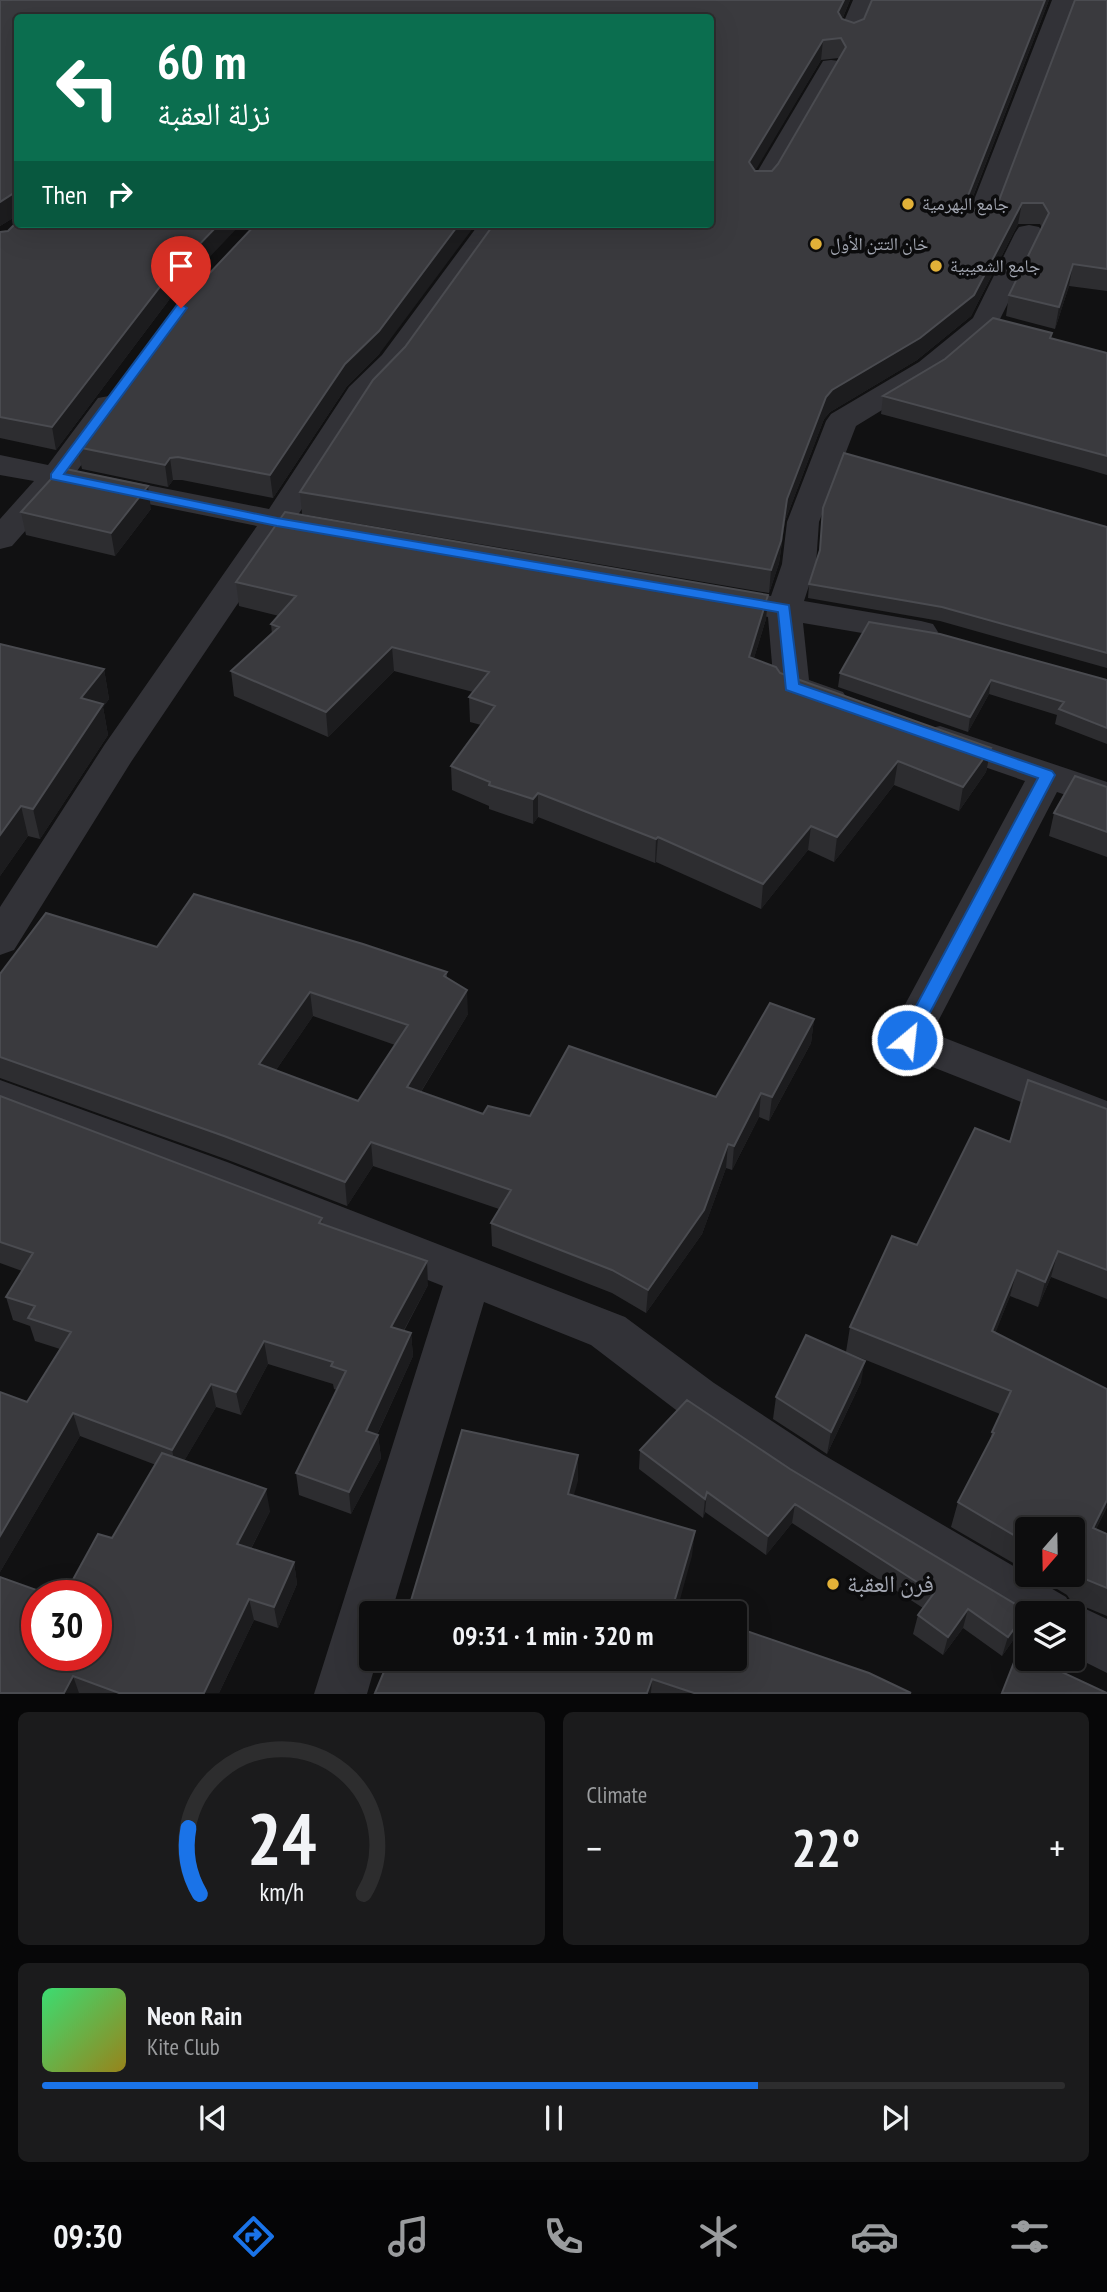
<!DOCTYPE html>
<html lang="en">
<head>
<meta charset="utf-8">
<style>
	body { margin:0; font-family:"PT Sans Narrow","Noto Naskh Arabic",sans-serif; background:#1b1b1c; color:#f1f3f6; height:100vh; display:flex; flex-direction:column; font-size:26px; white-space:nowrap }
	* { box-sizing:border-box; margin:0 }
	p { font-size:23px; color:#9a9c9e }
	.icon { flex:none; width:38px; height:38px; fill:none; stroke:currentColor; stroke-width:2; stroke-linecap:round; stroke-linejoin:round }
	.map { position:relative; height:1694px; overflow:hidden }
	.drawer { display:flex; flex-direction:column; gap:18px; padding:18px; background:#070708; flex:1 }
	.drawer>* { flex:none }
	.banner { position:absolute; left:14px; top:14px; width:700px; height:214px; border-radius:7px; box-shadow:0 7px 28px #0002,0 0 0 2px #2d2d2e; background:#0b6e4f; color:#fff; overflow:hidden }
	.needle { width:46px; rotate:200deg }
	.tools { position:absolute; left:1015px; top:1517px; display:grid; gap:14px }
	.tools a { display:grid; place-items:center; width:70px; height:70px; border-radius:7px; background:#0d0d0e; box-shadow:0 7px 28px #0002,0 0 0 2px #2d2d2e; font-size:35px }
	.speed { position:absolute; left:21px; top:1580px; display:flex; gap:14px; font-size:35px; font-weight:700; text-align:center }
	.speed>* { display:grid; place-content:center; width:91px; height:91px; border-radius:50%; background:#0d0d0e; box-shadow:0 7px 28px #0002,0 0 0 2px #2d2d2e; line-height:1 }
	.speed .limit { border:10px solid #d22; background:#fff; color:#111 }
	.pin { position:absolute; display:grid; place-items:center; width:60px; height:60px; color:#fff; margin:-72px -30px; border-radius:50% 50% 50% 0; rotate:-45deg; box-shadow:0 0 7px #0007 }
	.pin .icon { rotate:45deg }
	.me { position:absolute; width:77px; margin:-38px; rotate:28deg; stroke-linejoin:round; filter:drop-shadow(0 0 5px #0008) }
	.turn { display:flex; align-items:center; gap:24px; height:147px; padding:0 28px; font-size:32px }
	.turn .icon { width:91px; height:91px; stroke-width:2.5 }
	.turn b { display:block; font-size:49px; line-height:60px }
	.then { display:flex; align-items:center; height:66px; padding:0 28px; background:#0003; gap:14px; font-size:26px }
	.big { font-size:52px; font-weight:700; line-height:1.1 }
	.drawer .widget { flex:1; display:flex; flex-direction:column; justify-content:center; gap:10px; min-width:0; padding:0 24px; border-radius:10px; background:#1b1b1c }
	.drawer .dial { align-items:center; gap:0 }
	.dial svg { height:182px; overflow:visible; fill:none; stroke:#2d2d2e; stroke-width:7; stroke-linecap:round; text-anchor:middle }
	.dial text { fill:#f1f3f6; stroke:none }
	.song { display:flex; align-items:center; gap:21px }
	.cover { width:84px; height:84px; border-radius:10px; background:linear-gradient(135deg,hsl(140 70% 55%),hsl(50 70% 35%)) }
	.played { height:7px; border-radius:4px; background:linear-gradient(90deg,#1a73e8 70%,#2d2d2e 70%) }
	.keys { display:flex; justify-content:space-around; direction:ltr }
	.heat { display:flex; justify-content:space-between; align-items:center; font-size:38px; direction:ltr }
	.drawer .tiles { flex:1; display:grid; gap:18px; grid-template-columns:1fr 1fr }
	.widget:last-child { grid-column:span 2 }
	.trip { position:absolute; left:359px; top:1601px; width:388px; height:70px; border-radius:7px; background:#0d0d0e; box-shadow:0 7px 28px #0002,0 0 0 2px #2d2d2e; font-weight:700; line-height:70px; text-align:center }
	.dock { display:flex; height:112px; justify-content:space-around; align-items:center; background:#050506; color:#9a9c9e }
	.dock .icon { width:49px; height:49px }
	.dock .on { color:#1a73e8 }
	.dock b { font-size:32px; color:#f1f3f6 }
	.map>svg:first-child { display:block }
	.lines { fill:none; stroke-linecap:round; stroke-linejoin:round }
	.pedestrian { fill:#323237; fill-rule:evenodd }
	.minor { fill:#323237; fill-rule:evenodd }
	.wall { fill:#2d2d30; fill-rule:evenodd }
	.shaded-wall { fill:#1c1c1e }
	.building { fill:#3a3a3e; stroke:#4a4b50; stroke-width:2; fill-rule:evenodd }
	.route { fill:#1a73e8; stroke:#114b97; stroke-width:2 }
	.poi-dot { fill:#e2b138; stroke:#0c0c0d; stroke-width:2.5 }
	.labels { text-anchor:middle; stroke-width:7; stroke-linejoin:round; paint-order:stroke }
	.far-poi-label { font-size:18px; fill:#a3a7b2; stroke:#0c0c0d; text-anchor:start }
	.near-poi-label { font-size:24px; fill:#a3a7b2; stroke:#0c0c0d; text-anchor:start }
</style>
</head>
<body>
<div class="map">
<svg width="1107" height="1694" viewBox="0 0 1107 1694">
	<rect width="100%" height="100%" fill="#111112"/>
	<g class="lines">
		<!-- pedestrian -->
		<path class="pedestrian" d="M831,60L839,61L842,66L774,184L770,189H754L750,184L820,66L823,61Z"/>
		<!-- minor -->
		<path class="minor" d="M853,0H877L860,38L851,40L842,38L839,33Z
			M1052,0H1076L993,223L989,229L979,231L969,229L965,223Z
			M479,224H507L404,367L372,400L298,515L342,524L347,531L342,538L330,541L286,532L131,762L14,950L0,955V907L105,744L257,526L64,487L12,546L0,549V519L34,481L0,475V455L48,465L98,398L109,396L120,398L124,405L77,471L269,509L349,387L382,355Z
			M1029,225L1039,227L1043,233L995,329L941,374L856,426L819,522L816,564L804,601L921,621L933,624L938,632L933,640L921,643L803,623L809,680L843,692L848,700L843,708C825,713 784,703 774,687L768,617L705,605L700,597L705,589L717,586L771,596L782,564L787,522L826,421L831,414L919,362L973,318L1015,233L1019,227Z
			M940,726L1107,782V809L1057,792L932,1033L1107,1101V1136L892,1051L886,1040L1025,781L927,747L922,738L927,729Z
			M0,1080L227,1162L625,1317L714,1383L822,1454L1066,1597L1070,1604L1073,1603L1107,1619V1673L1073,1656V1614H1027V1630L788,1486L680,1413L591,1345L484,1302L391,1614H371V1659H377L367,1694H314L443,1286L195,1188L0,1115Z"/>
	</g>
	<!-- wall -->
	<path class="wall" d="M0,0H850L842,20L854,23L864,19L872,0H1049L969,207L970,209L982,212L993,210L998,203L1107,0V291L1069,286L1055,329L1006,316L1009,295L1042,228L1040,224H1018L971,316L917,360L830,412L824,419L785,521L779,563L769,593L302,514L300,492L405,347L710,224L18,18V215L0,226ZM839,58L778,164L772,171L755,170L821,60Z
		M0,232L169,300L56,450L0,438Z
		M1052,333L1051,339L1107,353V475L1083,468L881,414L883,396Z
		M380,353L347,386L273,498L182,480H173L168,487L82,469L77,447Z
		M151,509L115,556L26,535L21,512Z
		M1107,527V668L940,621L808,598L809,584Z
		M236,582L768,595L766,619L754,658L780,673L991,748L986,772L959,811L894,785L834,862L808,850L761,909L656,862L655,863L538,817L533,824L489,809V806L452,790L451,766L481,725L470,722L469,697L473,692L394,671L328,737L234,696L231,671L272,634L271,624L279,616L239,606Z
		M0,644L104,669L109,699L103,707L108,735L40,839L28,836L0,876Z
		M840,673L1107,680V744L1055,724L1057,715L989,694L968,732L838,687Z
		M1107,787V857L1049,836L1054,813Z
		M157,947L447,972V977L468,1014L421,1092L483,1114L530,1116L716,1097L814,1019L811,1043L769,1121L759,1117L732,1170L726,1168L702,1234L646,1313L612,1293L492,1246L491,1223L499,1209L373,1166L347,1206L228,1160L0,1078V974ZM313,1016L395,1045L358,1101L276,1070Z
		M0,1096L322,1218L323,1225L428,1285L404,1331L411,1333L413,1356L377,1435H378L381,1458L351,1514L299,1495L296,1473L337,1390L334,1389L333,1384L268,1364L241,1415L216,1407L184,1461L270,1511L251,1549L294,1562L297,1584L278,1628L254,1620L219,1693H0L37,1656L112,1538L156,1465L80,1436L0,1572V1392L27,1402L60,1349L35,1341L30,1326L13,1320L6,1297L22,1271L0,1263Z
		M1107,1109V1299L1051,1277L1038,1307L1010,1296L995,1333L1107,1507L1096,1529L1107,1534V1616L1071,1601L1067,1595L1034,1575H1073V1530H1027V1571L951,1527L958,1502L989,1444L992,1432L1000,1414L846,1352L850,1327L917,1245L1010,1142Z
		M861,1382L827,1454L773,1419L776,1397Z
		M687,1400L1021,1629L1002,1656L963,1628L943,1655L913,1634L918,1615L923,1608L792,1523L766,1555L705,1512L703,1518L639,1469L640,1450Z
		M393,1659L911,1693H375L389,1671Z"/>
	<!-- shaded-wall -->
	<path class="shaded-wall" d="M844,0H850L837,32L838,12Z
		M1045,0H1049L963,222L966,201Z
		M823,40L821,60L748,183L749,162Z
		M14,193L18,215L0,226V202Z
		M1022,203L1018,224L971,316L917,360L830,412L824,419L785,521L779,563L769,593L771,570L787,499L826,397L832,390Z
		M219,224H241L169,300L56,450L52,427L166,279Z
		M459,224H476L380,353L347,386L273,498L270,475L345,364Z
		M1073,264L1069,286L1055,329L1059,307Z
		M170,458L173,480L168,487L165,465Z
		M148,486L151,509L115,556L111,533Z
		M768,595L766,619L747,681L749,657Z
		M392,647L394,671L328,737L326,712Z
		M104,669L109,699L103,707L108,735L40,839L33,809L81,698Z
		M991,680L989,694L968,732L970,717Z
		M991,748L986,772L959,811L963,787Z
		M898,761L894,785L834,862L837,837Z
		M538,793V817L533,824V799Z
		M21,806L28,836L0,876V835Z
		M811,826L808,850L761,909L763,884Z
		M658,837L656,862L655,863L656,839Z
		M467,990L468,1014L409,1111L407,1087Z
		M310,992L313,1016L263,1089L259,1064Z
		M814,1019L811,1043L769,1121L772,1097Z
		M761,1093L759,1117L732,1170L734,1146Z
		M371,1142L373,1166L347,1206L345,1182Z
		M728,1144L726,1168L702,1234L646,1313L648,1290Z
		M1058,1251L1051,1277L1038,1307L1045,1282Z
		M427,1261L428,1285L393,1350L391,1327Z
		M1017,1270L1010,1296L986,1357L992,1331Z
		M411,1333L413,1356L368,1454L366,1431Z
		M264,1341L268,1364L241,1415L236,1392Z
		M865,1361L861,1382L827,1454L831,1432Z
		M211,1384L216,1407L177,1473L172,1450Z
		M73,1413L80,1436L0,1572V1536Z
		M378,1435L381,1458L351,1514L349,1492Z
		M578,1455V1481L567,1519L568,1494Z
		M266,1489L270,1511L242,1566L237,1544Z
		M707,1492L705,1512L703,1518L705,1499Z
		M1107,1500V1507L1084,1553L1093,1528Z
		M795,1504L792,1523L766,1555L768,1536Z
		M695,1531L692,1556L676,1614L673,1606Z
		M294,1562L297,1584L278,1628L274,1607Z
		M249,1599L254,1620L219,1693H204Z
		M968,1609L963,1628L943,1655L948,1637Z
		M1027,1611L1021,1629L1002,1656L1008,1637Z
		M73,1676L79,1693H64Z
		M652,1679L651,1693H647Z"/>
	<!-- building -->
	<path class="building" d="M0,0H844L838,12L842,19L854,23L864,19L872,0H1045L966,201L970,209L982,212L993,210L998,203L1075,0H1107V269L1073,264L1059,307L1009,295L1049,213L1043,203H1022L974,295L920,338L832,390L826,397L787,499L781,541L771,570L300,492L373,380L405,347L494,224H710V18H18V200L14,193L0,202ZM841,38L846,47L778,164L772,171H755L749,162L823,40Z
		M18,221V224H219L166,279L52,427L0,417V232L8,231Z
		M256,224H459L379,331L345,364L270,475L178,457L170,458L165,465L77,447L190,294Z
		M993,318L1052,333L1050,338L1107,353V456L883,396L945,359Z
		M844,453L1107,527V653L942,607L809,584L820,550L823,508Z
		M61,468L148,486L111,533L21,512Z
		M285,512L768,595L749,657L776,667L780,673L991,748L963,787L898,761L837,837L811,826L763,884L658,837L656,839L538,793L533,799L489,785L490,782L451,766L495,706L469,697L489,672L392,647L326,712L231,671L279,627L271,624L296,596L236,582Z
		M869,622L940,634L1107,680V728L1059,709L1064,702L991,680L970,717L840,673Z
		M0,644L104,669L81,698L103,704L33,809L21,806L0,835Z
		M1075,776L1107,787V832L1054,813Z
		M194,894L363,944L447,972L444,976L467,990L407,1087L483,1114L488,1106L530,1116L569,1046L716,1097L770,1003L814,1019L772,1097L761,1093L734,1146L728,1144L704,1210L648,1290L612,1270L491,1223L511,1190L371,1142L345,1182L224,1136L0,1057V974L46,913L157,947ZM310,992L408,1025L358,1101L259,1064Z
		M1028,1080L1107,1109V1270L1058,1251L1045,1282L1017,1270L992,1331L1107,1389V1500L1093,1528L1107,1534V1588L1080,1577L1076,1571L1073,1569V1530H1027V1543L958,1502L994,1433L992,1432L1011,1391L850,1327L892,1236L917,1245L975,1128L1010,1142Z
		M0,1096L322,1218L319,1223L427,1261L391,1327L411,1333L366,1431L378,1435L349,1492L296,1473L346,1371L331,1366L333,1362L264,1341L236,1392L211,1384L172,1450L73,1413L0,1536V1392L27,1402L71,1332L28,1318L35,1306L6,1297L33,1253L0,1242Z
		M806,1335L865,1361L831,1432L776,1397Z
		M687,1400L790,1469L1027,1611L1008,1637L968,1609L948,1637L918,1615L934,1593L795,1504L768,1536L707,1492L705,1499L640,1450Z
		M462,1430L578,1455L568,1494L695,1531L673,1606L694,1614H407Z
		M162,1453L266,1489L237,1544L294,1562L274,1607L249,1599L204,1693H119L73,1676L64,1693H0V1577L53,1596H37V1656H96V1596H64L98,1534L112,1538Z
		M735,1627L869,1673L911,1693H694L652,1679L647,1693H375L385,1669L389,1671L393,1659H735Z
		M1018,1652L1027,1656V1659H1034L1107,1693H1002Z"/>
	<!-- route -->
	<path class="route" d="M181,304L187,308L64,474L277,518L789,605L799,684L1052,771L1055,775L913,1045H901L898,1040L1038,778L786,690L778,612L277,526L51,479V474L177,305Z"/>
	<!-- markers -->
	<g class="poi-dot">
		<circle cx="908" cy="204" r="7"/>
		<circle cx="816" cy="244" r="7"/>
		<circle cx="936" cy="266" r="7"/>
		<circle cx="833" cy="1584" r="7"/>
	</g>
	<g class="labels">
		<!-- far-poi labels -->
		<g class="far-poi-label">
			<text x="922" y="210">جامع البهرمية</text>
			<text x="830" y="250">خان التتن الأول</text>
			<text x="950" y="272">جامع الشعيبية</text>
		</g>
		<!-- near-poi labels -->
		<g class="near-poi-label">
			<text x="847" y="1592">فرن العقبة</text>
		</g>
	</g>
</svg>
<div class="tools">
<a><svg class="needle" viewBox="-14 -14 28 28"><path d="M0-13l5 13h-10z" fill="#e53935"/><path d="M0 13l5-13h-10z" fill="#9a9c9e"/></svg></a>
<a><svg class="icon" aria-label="layers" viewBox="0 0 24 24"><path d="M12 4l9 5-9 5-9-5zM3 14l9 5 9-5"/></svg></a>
</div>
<div class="speed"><div class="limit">30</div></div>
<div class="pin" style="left:181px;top:308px;background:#d93025"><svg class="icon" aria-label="arrive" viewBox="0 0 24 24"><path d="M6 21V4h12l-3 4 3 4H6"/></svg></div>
<svg class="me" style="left:907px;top:1040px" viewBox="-20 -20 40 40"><circle r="17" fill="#1a73e8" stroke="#fff" stroke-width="3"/><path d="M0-11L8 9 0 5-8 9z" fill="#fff"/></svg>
<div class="trip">09:31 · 1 min · 320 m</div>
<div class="banner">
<div class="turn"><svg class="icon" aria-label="left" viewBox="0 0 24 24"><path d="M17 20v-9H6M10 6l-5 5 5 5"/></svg><div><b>60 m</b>نزلة العقبة</div></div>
<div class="then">Then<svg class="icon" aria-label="right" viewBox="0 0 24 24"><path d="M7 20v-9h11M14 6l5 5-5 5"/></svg></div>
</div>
</div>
<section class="drawer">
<div class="tiles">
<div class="widget dial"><svg viewBox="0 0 100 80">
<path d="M14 69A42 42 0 1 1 86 69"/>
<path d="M14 69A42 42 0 0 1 9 40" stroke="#1a73e8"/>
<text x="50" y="56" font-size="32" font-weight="700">24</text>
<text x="50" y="72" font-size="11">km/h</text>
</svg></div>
<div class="widget"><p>Climate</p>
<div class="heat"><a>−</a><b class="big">22°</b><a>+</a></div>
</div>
<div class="widget">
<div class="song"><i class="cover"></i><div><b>Neon Rain</b><p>Kite Club</p></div></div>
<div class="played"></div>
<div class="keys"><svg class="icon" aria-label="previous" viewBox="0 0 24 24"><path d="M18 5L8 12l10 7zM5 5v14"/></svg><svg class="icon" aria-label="pause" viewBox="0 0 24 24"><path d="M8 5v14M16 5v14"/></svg><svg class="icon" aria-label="next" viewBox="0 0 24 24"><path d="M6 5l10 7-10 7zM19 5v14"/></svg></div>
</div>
</div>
</section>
<nav class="dock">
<b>09:30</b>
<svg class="icon on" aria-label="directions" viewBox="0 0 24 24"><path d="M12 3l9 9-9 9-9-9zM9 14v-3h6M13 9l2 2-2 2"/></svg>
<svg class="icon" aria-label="music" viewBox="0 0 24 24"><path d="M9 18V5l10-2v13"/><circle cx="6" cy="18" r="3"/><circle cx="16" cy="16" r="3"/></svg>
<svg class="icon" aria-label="phone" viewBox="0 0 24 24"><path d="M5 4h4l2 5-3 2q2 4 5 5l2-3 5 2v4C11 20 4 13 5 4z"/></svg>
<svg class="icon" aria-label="climate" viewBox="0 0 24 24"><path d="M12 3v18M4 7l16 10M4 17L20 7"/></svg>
<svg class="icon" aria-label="car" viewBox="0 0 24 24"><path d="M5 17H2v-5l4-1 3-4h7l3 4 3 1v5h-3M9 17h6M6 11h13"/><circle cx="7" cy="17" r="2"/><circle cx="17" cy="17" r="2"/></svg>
<svg class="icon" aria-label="filters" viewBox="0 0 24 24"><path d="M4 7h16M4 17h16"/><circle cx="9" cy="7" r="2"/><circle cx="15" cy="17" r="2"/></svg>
</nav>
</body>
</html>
